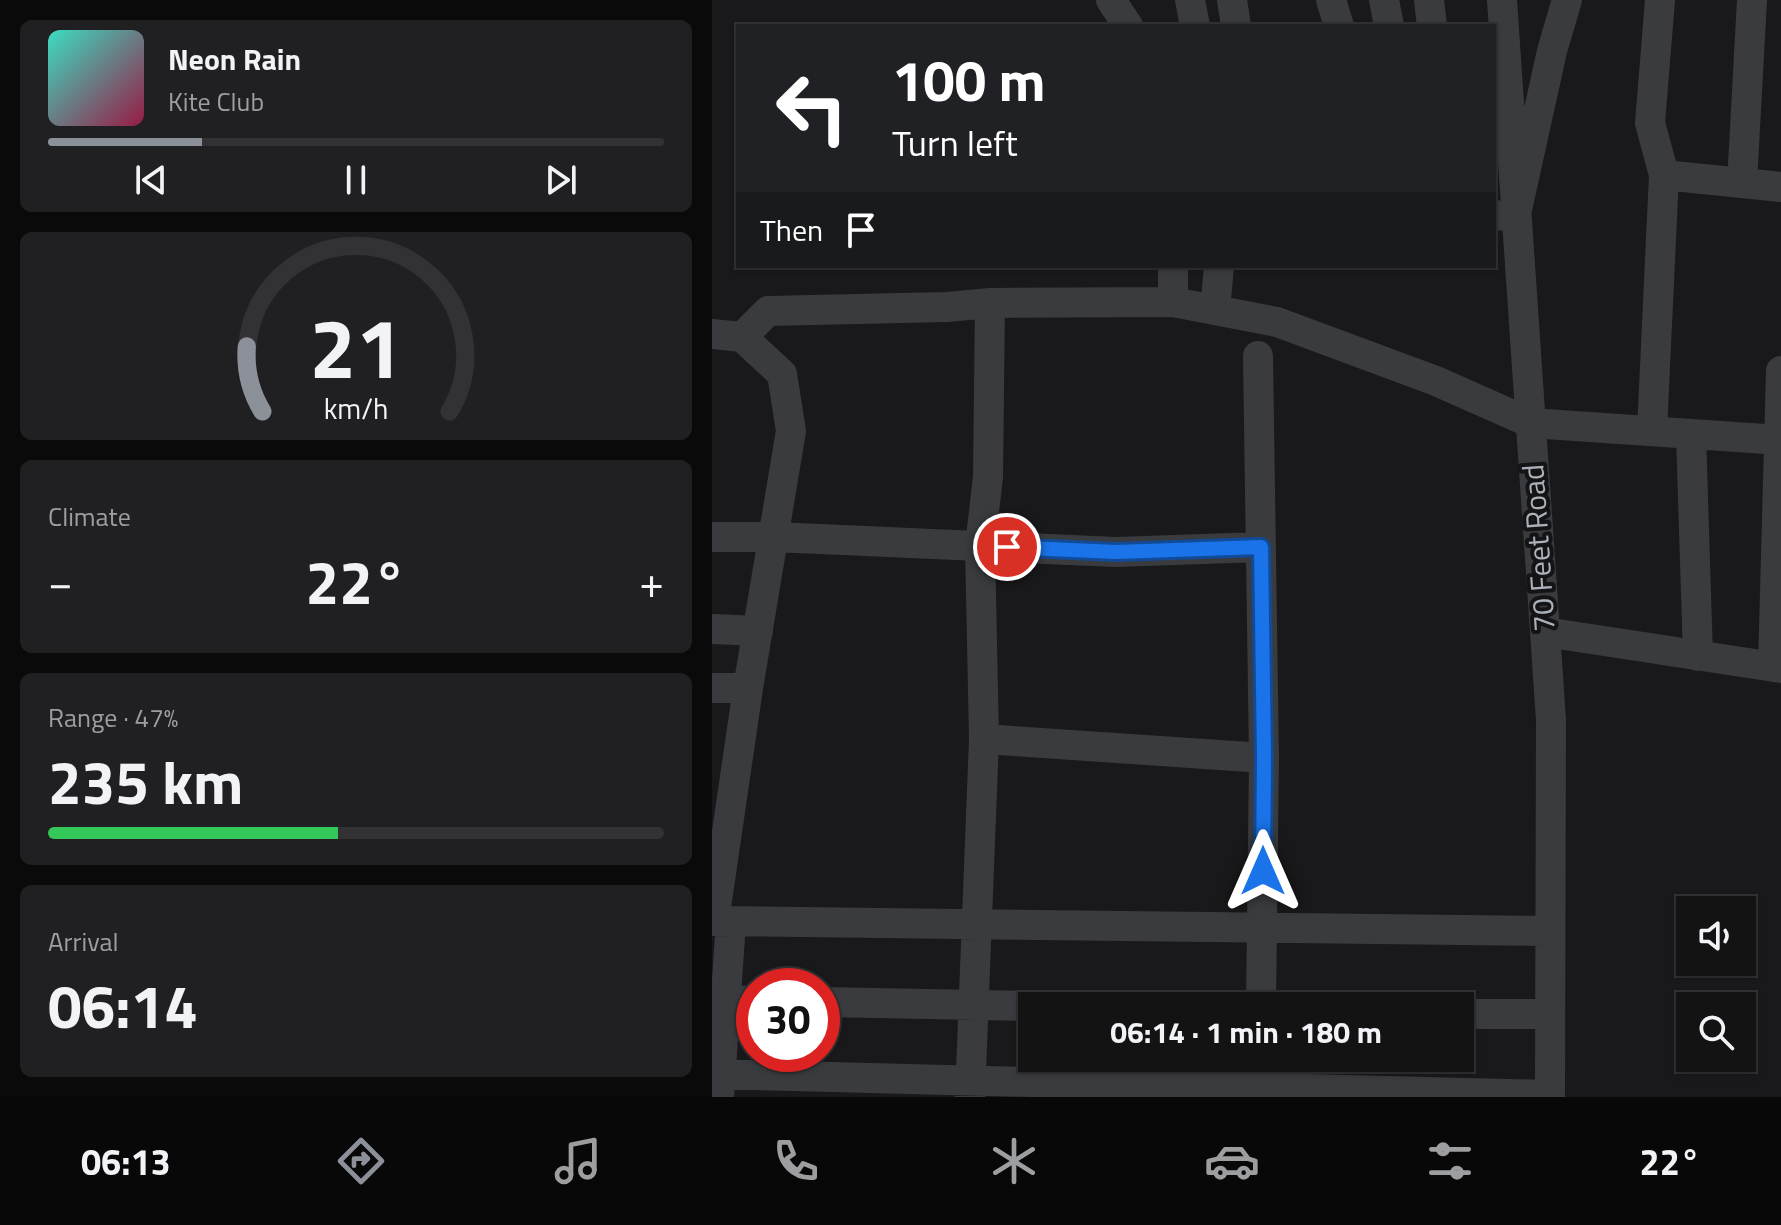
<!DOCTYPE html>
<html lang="en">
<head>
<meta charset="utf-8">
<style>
	body { margin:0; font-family:"Titillium Web",sans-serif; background:#202022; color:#f1f3f6; height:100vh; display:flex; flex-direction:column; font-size:30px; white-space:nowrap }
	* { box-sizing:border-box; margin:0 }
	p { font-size:26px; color:#9d9ea0 }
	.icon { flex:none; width:44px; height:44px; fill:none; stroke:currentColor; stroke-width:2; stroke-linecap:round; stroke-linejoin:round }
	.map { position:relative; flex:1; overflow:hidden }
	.sheet { display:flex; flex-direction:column; gap:20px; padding:20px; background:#0a0a0b; width:712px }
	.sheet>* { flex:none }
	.top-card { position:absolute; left:24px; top:24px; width:760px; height:244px; border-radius:0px; box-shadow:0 2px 6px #0004,0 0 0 2px #323234; background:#202124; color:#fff; overflow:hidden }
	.controls { position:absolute; left:964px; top:896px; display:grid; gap:16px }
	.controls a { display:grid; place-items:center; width:80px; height:80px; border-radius:0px; background:#131314; box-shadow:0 2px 6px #0004,0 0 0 2px #323234; font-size:40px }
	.speed { position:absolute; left:24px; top:968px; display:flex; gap:16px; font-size:40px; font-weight:700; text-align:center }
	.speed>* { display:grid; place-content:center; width:104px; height:104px; border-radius:50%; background:#131314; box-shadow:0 2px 6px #0004,0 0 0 2px #323234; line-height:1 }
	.speed .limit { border:12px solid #d22; background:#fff; color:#111 }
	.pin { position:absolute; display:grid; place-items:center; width:68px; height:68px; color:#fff; margin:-34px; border:4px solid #fff; border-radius:50%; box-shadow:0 2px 8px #0007 }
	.me { position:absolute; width:88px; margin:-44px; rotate:0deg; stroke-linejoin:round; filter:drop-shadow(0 0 6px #0008) }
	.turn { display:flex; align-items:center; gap:28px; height:168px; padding:0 24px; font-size:36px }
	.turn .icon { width:104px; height:104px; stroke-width:2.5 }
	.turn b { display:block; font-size:56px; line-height:68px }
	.then { display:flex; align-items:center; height:76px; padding:0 24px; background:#0003; gap:16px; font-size:30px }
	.big { font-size:60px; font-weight:700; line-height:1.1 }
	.sheet .tile { flex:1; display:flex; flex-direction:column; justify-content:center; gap:12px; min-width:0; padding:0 28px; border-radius:12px; background:#202022 }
	.sheet .dial { align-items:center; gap:0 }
	.dial svg { height:208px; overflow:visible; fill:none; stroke:#323234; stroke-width:7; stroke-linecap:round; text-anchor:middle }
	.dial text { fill:#f1f3f6; stroke:none }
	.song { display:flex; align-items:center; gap:24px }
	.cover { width:96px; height:96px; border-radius:12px; background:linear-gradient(135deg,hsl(170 70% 55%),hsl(340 70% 35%)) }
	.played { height:8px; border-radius:4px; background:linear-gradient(90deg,#8c9099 25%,#323234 25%) }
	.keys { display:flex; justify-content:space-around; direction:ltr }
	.heat { display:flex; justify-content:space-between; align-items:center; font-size:44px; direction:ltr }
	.charge { height:12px; border-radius:6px; background:linear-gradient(90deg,#34c759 47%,#323234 0) }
	.trip { position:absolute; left:306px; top:992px; width:456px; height:80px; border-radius:0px; background:#131314; box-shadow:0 2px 6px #0004,0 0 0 2px #323234; font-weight:700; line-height:80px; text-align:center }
	.dock { display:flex; height:128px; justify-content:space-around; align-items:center; background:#080808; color:#9d9ea0 }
	.dock .icon { width:56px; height:56px }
	.dock .on { color:#8c9099 }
	.dock b { font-size:36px; color:#f1f3f6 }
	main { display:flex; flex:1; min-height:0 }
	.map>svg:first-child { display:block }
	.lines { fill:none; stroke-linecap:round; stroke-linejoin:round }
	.minor { stroke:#3a3b3f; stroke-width:30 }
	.route-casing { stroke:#114b97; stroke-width:20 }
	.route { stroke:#1a73e8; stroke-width:14 }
	.labels { text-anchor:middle; stroke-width:8; stroke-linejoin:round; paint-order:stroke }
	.street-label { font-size:30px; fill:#acb1b9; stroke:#141416 }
</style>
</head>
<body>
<main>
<section class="sheet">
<div class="tile">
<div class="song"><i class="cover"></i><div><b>Neon Rain</b><p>Kite Club</p></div></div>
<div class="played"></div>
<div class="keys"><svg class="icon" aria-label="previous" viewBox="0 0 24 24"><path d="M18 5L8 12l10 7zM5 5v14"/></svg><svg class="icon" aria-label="pause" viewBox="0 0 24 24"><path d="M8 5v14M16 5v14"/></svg><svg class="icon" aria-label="next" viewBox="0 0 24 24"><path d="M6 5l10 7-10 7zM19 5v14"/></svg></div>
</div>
<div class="tile dial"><svg viewBox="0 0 100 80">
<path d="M14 69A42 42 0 1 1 86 69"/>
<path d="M14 69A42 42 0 0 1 8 44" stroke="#8c9099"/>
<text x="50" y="56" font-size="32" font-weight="700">21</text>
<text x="50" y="72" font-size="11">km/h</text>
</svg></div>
<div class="tile"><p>Climate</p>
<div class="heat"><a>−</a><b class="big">22°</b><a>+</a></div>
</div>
<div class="tile"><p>Range · 47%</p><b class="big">235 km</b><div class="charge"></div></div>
<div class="tile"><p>Arrival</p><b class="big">06:14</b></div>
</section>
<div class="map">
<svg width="1069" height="1097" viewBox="0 0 1069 1097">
	<rect width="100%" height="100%" fill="#19191b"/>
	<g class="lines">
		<!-- minor -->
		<path class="minor" d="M399,0L416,26
			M478,0L483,26
			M520,0L524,26
			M619,0L627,26
			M672,0L677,26
			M717,0L720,26
			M790,0L839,720L838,1097
			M948,0L938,123L952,175
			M1030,183L1040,0
			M782,216L804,214L840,51L855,0
			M461,302V266
			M278,303L461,302L565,322L724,381L819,423L1069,440
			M503,310L507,266
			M0,334L30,337L56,311L235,307L278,303L276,477L268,546L272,739
			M546,356L552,758L549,1006
			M940,431L952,175L1069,187
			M979,434L986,656
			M0,537H62L404,552L549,547
			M0,629L46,631
			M833,632L1069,668
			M1061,667L1069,371
			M0,688H36L79,431L70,374L30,337
			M0,921L838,931
			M2,921L36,688
			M0,1000L42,1001
			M110,1002L322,1006
			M748,1014H838
			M0,1074L838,1095
			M7,1097L19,922
			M258,1097L272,739L552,758
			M547,1097L548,1058"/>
	</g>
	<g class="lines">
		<defs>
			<path id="route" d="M295,547L404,552L549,547L552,758L551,871"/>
		</defs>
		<!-- route casing -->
		<use href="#route" class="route-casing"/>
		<!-- route -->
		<use href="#route" class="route"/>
	</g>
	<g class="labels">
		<!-- street labels -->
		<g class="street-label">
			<text transform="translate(827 548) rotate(-94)" y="10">70 Feet Road</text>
		</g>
	</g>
</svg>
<div class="controls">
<a><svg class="icon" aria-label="sound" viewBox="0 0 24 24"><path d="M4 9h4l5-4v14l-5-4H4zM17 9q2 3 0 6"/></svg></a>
<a><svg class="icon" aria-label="search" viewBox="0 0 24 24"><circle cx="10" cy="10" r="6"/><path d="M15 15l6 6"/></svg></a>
</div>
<div class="speed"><div class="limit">30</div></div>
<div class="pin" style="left:295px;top:547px;background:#d93025"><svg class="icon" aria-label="arrive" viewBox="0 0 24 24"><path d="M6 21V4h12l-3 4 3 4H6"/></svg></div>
<svg class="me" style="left:551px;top:871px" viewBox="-20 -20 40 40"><path d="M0-17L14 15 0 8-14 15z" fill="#1a73e8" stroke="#fff" stroke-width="4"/></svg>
<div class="trip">06:14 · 1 min · 180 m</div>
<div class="top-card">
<div class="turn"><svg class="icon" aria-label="left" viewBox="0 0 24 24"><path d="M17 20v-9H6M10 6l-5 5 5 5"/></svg><div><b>100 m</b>Turn left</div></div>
<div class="then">Then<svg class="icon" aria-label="arrive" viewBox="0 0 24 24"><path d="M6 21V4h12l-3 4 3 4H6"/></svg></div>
</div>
</div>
</main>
<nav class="dock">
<b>06:13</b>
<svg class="icon on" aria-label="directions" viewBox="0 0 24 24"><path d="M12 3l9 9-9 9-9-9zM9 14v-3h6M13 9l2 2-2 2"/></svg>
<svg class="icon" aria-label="music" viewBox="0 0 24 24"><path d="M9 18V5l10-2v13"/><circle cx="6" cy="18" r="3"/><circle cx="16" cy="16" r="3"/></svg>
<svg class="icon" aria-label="phone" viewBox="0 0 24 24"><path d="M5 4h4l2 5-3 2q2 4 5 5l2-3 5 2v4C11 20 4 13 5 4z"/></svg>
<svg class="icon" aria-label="climate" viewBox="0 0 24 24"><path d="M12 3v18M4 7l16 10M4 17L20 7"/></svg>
<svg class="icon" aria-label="car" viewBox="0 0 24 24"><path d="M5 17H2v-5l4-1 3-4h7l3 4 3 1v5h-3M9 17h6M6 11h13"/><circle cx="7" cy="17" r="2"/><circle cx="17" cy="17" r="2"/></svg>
<svg class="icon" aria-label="filters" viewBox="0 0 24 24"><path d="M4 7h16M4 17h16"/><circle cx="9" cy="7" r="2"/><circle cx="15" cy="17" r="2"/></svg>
<b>22°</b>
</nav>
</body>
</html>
